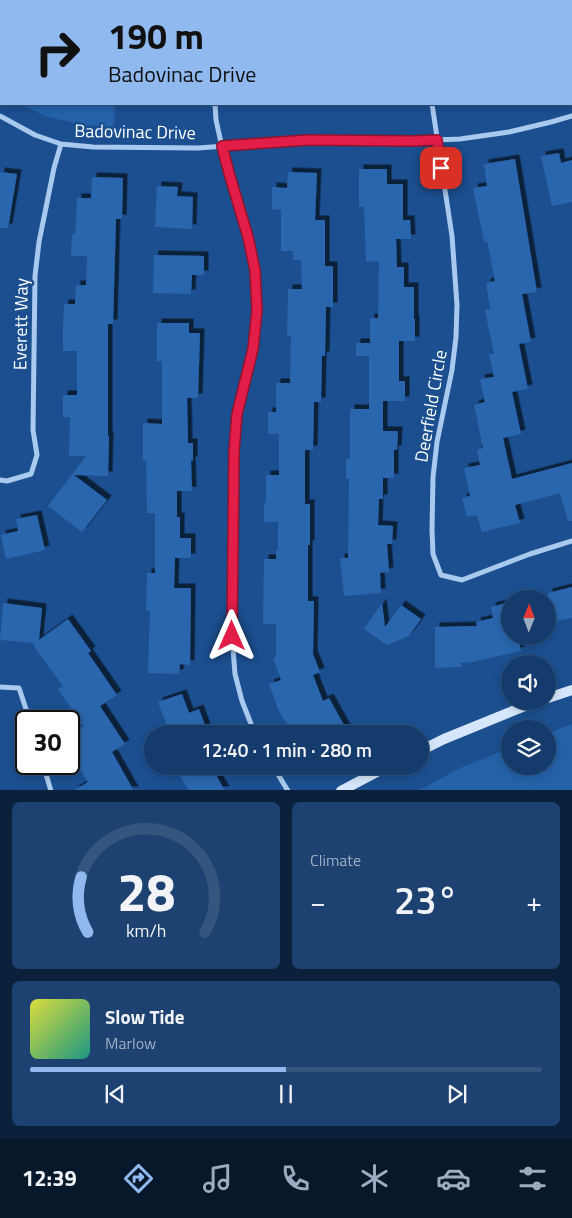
<!DOCTYPE html>
<html lang="en">
<head>
<meta charset="utf-8">
<style>
	body { margin:0; font-family:"Titillium Web",sans-serif; background:#1d4271; color:#f1f3f6; height:100vh; display:flex; flex-direction:column; font-size:19px; white-space:nowrap }
	* { box-sizing:border-box; margin:0 }
	p { font-size:16px; color:#9dadc1 }
	.icon { flex:none; width:28px; height:28px; fill:none; stroke:currentColor; stroke-width:2; stroke-linecap:round; stroke-linejoin:round }
	.map { position:relative; height:790px; overflow:hidden }
	.side { display:flex; flex-direction:column; gap:12px; padding:12px; background:#0b203b; flex:1 }
	.side>* { flex:none }
	.guide { position:absolute; left:0px; top:0px; width:572px; height:105px; box-shadow:0 2px 8px #0003,0 0 0 1px #33557e; background:#90b9f0; color:#111; overflow:hidden }
	.needle { width:32px; rotate:1deg }
	.fabs { position:absolute; left:501px; top:590px; display:grid; gap:10px }
	.fabs a { display:grid; place-items:center; width:55px; height:55px; border-radius:50%; background:#143b6b; box-shadow:0 2px 8px #0003,0 0 0 1px #33557e; font-size:25px }
	.speed { position:absolute; left:15px; top:710px; display:flex; gap:10px; font-size:25px; font-weight:700; text-align:center }
	.speed>* { display:grid; place-content:center; width:65px; height:65px; border-radius:50%; background:#143b6b; box-shadow:0 2px 8px #0003,0 0 0 1px #33557e; line-height:1 }
	.speed .limit { border:2px solid #111; border-radius:8px; background:#fff; color:#111 }
	.pin { position:absolute; display:grid; place-items:center; width:42px; height:42px; color:#fff; margin:-21px; border-radius:10px; box-shadow:0 2px 8px #0006 }
	.me { position:absolute; width:55px; margin:-28px; rotate:0deg; stroke-linejoin:round; filter:drop-shadow(0 0 4px #0008) }
	.turn { display:flex; align-items:center; gap:18px; height:105px; padding:0 25px; font-size:22px }
	.turn .icon { width:65px; height:65px; stroke-width:2.5 }
	.turn b { display:block; font-size:35px; line-height:42px }
	.big { font-size:38px; font-weight:600; line-height:1.1 }
	.side .tile { flex:1; display:flex; flex-direction:column; justify-content:center; gap:8px; min-width:0; padding:0 18px; border-radius:8px; background:#1d4271 }
	.side .dial { align-items:center; gap:0 }
	.dial svg { height:130px; overflow:visible; fill:none; stroke:#33557e; stroke-width:7; stroke-linecap:round; text-anchor:middle }
	.dial text { fill:#f1f3f6; stroke:none }
	.song { display:flex; align-items:center; gap:15px }
	.cover { width:60px; height:60px; border-radius:8px; background:linear-gradient(135deg,hsl(60 70% 55%),hsl(170 70% 35%)) }
	.played { height:5px; border-radius:2px; background:linear-gradient(90deg,#90b9f0 50%,#33557e 50%) }
	.keys { display:flex; justify-content:space-around; direction:ltr }
	.heat { display:flex; justify-content:space-between; align-items:center; font-size:28px; direction:ltr }
	.side .tiles { flex:1; display:grid; gap:12px; grid-template-columns:1fr 1fr }
	.tile:last-child { grid-column:span 2 }
	.trip { position:absolute; left:144px; top:725px; width:285px; height:50px; border-radius:25px; background:#143b6b; box-shadow:0 2px 8px #0003,0 0 0 1px #33557e; font-weight:600; line-height:50px; text-align:center }
	.menu { display:flex; height:80px; justify-content:space-around; align-items:center; background:#08182b; color:#9dadc1 }
	.menu .icon { width:35px; height:35px }
	.menu .current { color:#90b9f0 }
	.menu b { font-size:22px; color:#f1f3f6 }
	.map>svg:first-child { display:block }
	.green { fill:#2461a8 }
	.building { fill:#2a66ad; filter:url(#shadow) }
	.lines { fill:none; stroke-linecap:round; stroke-linejoin:round }
	.minor { stroke:#a9c9ee; stroke-width:5 }
	.secondary { stroke:#d6e6fa; stroke-width:10 }
	.route-casing { stroke:#92132f; stroke-width:12 }
	.route { stroke:#e11d48; stroke-width:9 }
	.labels { text-anchor:middle; stroke-width:5; stroke-linejoin:round; paint-order:stroke }
	.street-label { font-size:18px; fill:#fff; stroke:#1b4f8f }
</style>
</head>
<body>
<div class="map">
<svg width="572" height="791" viewBox="0 0 572 791">
	<defs>
		<filter id="shadow"><feDropShadow dx="4.5" dy="-4.5" stdDeviation="0" flood-color="#0009"/></filter>
	</defs>
	<rect width="100%" height="100%" fill="#1b4f8f"/>
	<!-- green -->
	<path class="green" d="M0,0H118V1H1V90L0,89Z
		M19,104H115L114,127L82,125L45,116Z
		M572,724V790H419L460,768L510,748V766H548V733Z"/>
	<!-- building -->
	<path class="building" d="M559,153L561,163L572,160V202L552,206L541,156Z
		M515,159L537,292L522,294L531,342L519,344L528,389L512,392L521,434L503,438L512,479L572,463V521H568L560,493L515,505L520,523L482,532L477,515L467,517L462,498L470,496L464,468L480,465L477,450L483,448L474,405L485,402L480,379L494,377L489,354H494L485,310L490,309L486,283L495,281L487,241L484,242L473,188L487,186L484,164Z
		M359,169H387V184H403V220H410L411,239H396L397,267H404V287H414V319H415V341H399V381H405V401H383V431H398L397,450H394V478H383V499H379L378,525L393,526L392,544H387L389,572L380,573L381,593L344,596L340,558H348L349,479H346V459H350V409H369V356H356V343H370V318H378L379,261L366,262L364,207H359Z
		M0,172L17,174L8,228H0Z
		M288,172L317,173L315,220H325V266H333V307H326L325,356H322L321,402H314L313,450H305V504H310V545H308V601H314L313,654L320,672L313,675L323,701L329,698L349,734H292L278,709L269,684L281,680L273,658L276,657V624H263L264,559H276V550H278V522H264V503H266V475H279V434H268V412H276V383H290L291,336H287L288,289H302L301,260H293V251H281V210L272,209V187L287,188Z
		M92,177L123,178L122,219H116L113,324H108V436H109L108,476L74,475L107,500L82,532L48,506L86,456H69L70,417H63V395H77V351H63V327L64,304H75L76,285H86L87,256H71L72,234H75L77,198H91Z
		M157,186L178,187L177,196L193,197L192,229L155,227Z
		M154,255L204,256V275H192L191,294L153,293Z
		M157,323H189V333H200L198,398H187L188,443H193V461H191L192,491H177V517H180V538H191V558H175L174,588H191L190,665L180,664L179,674L148,673L150,611H146L147,573H155V513H147L146,461H143V423L162,424V361H157Z
		M37,515L45,550L6,559L1,535L18,531L16,519Z
		M572,587V618L548,623V593Z
		M510,602V636H518L521,651L472,662L461,663V667L435,668V627L477,626L476,622L493,618L491,607Z
		M3,603L42,608L39,640L68,619L91,651L88,653L117,695L100,706L125,744L112,752L134,791H73L88,782L71,756L81,749L71,733L83,726L58,689L63,686L33,645L34,643L0,640Z
		M382,603L385,627L401,605L421,619L409,636L387,645L364,629Z
		M182,694L189,713L199,709L206,728L188,734H170L158,702Z
		M174,766H211L225,791H189Z"/>
	<g class="lines">
		<!-- minor -->
		<path class="minor" d="M216,1V0
			M420,1V0
			M215,104L216,120L222,147L229,173L248,237L255,270L257,310L253,349L237,414L234,451L232,636L235,674L242,701L255,734
			M432,104L452,236L457,305L456,337L452,370L437,442L433,477L432,530L433,554L441,575L462,580L530,554L572,541
			M0,116L35,135L61,144L93,147L198,148L308,140L413,141L460,139L509,132L551,122L572,116
			M0,480L7,481L31,474L37,455L33,430L35,276L39,242L54,168L61,144
			M0,687L19,688L30,721
			M43,764L51,791
			M273,766L288,791"/>
		<!-- secondary -->
		<path class="secondary" d="M548,698L572,690
			M420,751L444,739L537,701
			M341,791L388,766"/>
	</g>
	<g class="lines">
		<defs>
			<path id="route" d="M232,636L234,451L237,414L253,349L257,310L255,270L248,237L229,173L222,146L308,140L413,141L437,140L441,168"/>
		</defs>
		<!-- route casing -->
		<use href="#route" class="route-casing"/>
		<!-- route -->
		<use href="#route" class="route"/>
	</g>
	<g class="labels">
		<!-- street labels -->
		<g class="street-label">
			<text transform="translate(135 132) rotate(1)" y="6">Badovinac Drive</text>
			<text transform="translate(21 324) rotate(-89)" y="6">Everett Way</text>
			<text transform="translate(431 406) rotate(-80)" y="6">Deerfield Circle</text>
		</g>
	</g>
</svg>
<div class="fabs">
<a><svg class="needle" viewBox="-14 -14 28 28"><path d="M0-13l5 13h-10z" fill="#e53935"/><path d="M0 13l5-13h-10z" fill="#9dadc1"/></svg></a>
<a><svg class="icon" aria-label="sound" viewBox="0 0 24 24"><path d="M4 9h4l5-4v14l-5-4H4zM17 9q2 3 0 6"/></svg></a>
<a><svg class="icon" aria-label="layers" viewBox="0 0 24 24"><path d="M12 4l9 5-9 5-9-5zM3 14l9 5 9-5"/></svg></a>
</div>
<div class="speed"><div class="limit">30</div></div>
<div class="pin" style="left:441px;top:168px;background:#d93025"><svg class="icon" aria-label="arrive" viewBox="0 0 24 24"><path d="M6 21V4h12l-3 4 3 4H6"/></svg></div>
<svg class="me" style="left:232px;top:636px" viewBox="-20 -20 40 40"><path d="M0-17L14 15 0 8-14 15z" fill="#e11d48" stroke="#fff" stroke-width="4"/></svg>
<div class="trip">12:40 · 1 min · 280 m</div>
<div class="guide">
<div class="turn"><svg class="icon" aria-label="right" viewBox="0 0 24 24"><path d="M7 20v-9h11M14 6l5 5-5 5"/></svg><div><b>190 m</b>Badovinac Drive</div></div>
</div>
</div>
<section class="side">
<div class="tiles">
<div class="tile dial"><svg viewBox="0 0 100 80">
<path d="M14 69A42 42 0 1 1 86 69"/>
<path d="M14 69A42 42 0 0 1 10 35" stroke="#90b9f0"/>
<text x="50" y="56" font-size="32" font-weight="700">28</text>
<text x="50" y="72" font-size="11">km/h</text>
</svg></div>
<div class="tile"><p>Climate</p>
<div class="heat"><a>−</a><b class="big">23°</b><a>+</a></div>
</div>
<div class="tile">
<div class="song"><i class="cover"></i><div><b>Slow Tide</b><p>Marlow</p></div></div>
<div class="played"></div>
<div class="keys"><svg class="icon" aria-label="previous" viewBox="0 0 24 24"><path d="M18 5L8 12l10 7zM5 5v14"/></svg><svg class="icon" aria-label="pause" viewBox="0 0 24 24"><path d="M8 5v14M16 5v14"/></svg><svg class="icon" aria-label="next" viewBox="0 0 24 24"><path d="M6 5l10 7-10 7zM19 5v14"/></svg></div>
</div>
</div>
</section>
<nav class="menu">
<b>12:39</b>
<svg class="icon current" aria-label="directions" viewBox="0 0 24 24"><path d="M12 3l9 9-9 9-9-9zM9 14v-3h6M13 9l2 2-2 2"/></svg>
<svg class="icon" aria-label="music" viewBox="0 0 24 24"><path d="M9 18V5l10-2v13"/><circle cx="6" cy="18" r="3"/><circle cx="16" cy="16" r="3"/></svg>
<svg class="icon" aria-label="phone" viewBox="0 0 24 24"><path d="M5 4h4l2 5-3 2q2 4 5 5l2-3 5 2v4C11 20 4 13 5 4z"/></svg>
<svg class="icon" aria-label="climate" viewBox="0 0 24 24"><path d="M12 3v18M4 7l16 10M4 17L20 7"/></svg>
<svg class="icon" aria-label="car" viewBox="0 0 24 24"><path d="M5 17H2v-5l4-1 3-4h7l3 4 3 1v5h-3M9 17h6M6 11h13"/><circle cx="7" cy="17" r="2"/><circle cx="17" cy="17" r="2"/></svg>
<svg class="icon" aria-label="filters" viewBox="0 0 24 24"><path d="M4 7h16M4 17h16"/><circle cx="9" cy="7" r="2"/><circle cx="15" cy="17" r="2"/></svg>
</nav>
</body>
</html>
